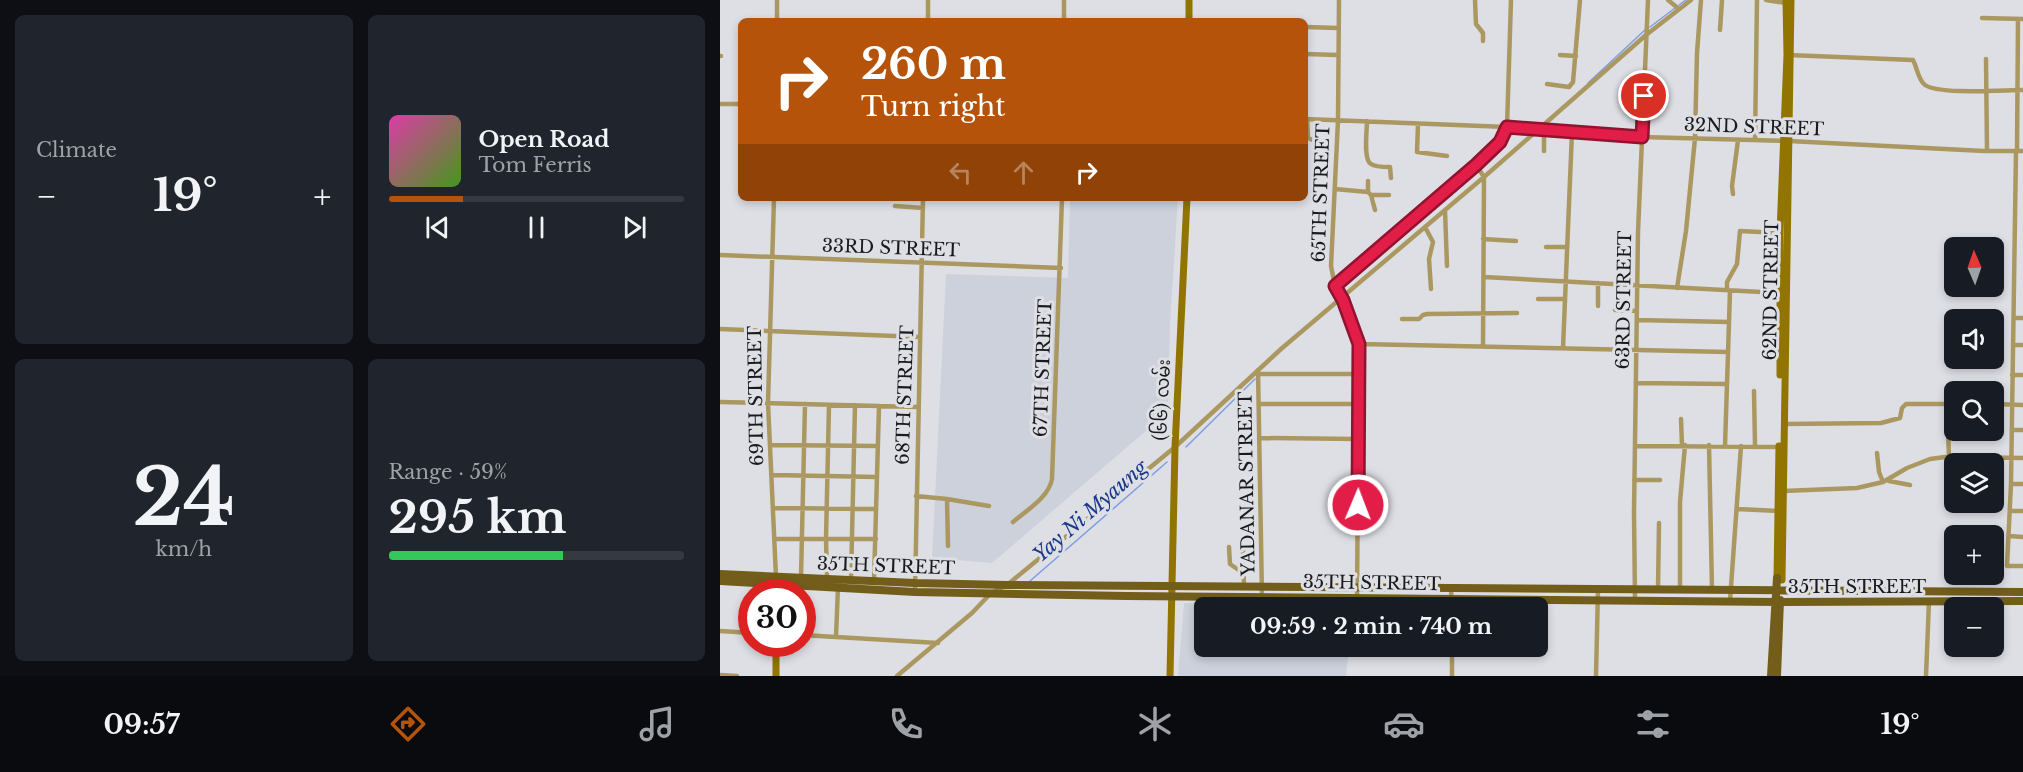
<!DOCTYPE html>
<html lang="en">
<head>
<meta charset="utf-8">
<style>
	body { margin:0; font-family:"Libre Baskerville","Noto Sans Myanmar",serif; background:#20242c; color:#f1f3f6; height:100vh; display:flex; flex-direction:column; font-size:22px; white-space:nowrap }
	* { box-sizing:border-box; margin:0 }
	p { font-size:20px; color:#9ea1a6 }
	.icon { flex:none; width:33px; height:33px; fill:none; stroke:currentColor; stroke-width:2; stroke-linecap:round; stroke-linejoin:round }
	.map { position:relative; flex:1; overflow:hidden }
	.panel { display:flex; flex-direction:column; gap:15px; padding:15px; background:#0d0f14; width:720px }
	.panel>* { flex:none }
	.top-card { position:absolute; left:18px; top:18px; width:570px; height:183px; border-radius:9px; box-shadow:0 3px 9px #0003; background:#b45309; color:#fff; overflow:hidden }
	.needle { width:39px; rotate:358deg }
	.controls { position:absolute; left:1224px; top:237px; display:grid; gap:12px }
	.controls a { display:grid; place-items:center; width:60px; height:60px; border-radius:9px; background:#171b24; box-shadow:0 3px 9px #0003; font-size:30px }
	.speed { position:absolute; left:18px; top:579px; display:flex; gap:12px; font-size:30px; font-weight:700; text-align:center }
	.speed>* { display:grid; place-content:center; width:78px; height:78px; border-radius:50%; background:#171b24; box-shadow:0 3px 9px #0003; line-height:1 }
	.speed .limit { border:9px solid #d22; background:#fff; color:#111 }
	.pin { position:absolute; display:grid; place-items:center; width:51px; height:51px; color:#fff; margin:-26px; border:3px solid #fff; border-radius:50%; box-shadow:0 2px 6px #0007 }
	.me { position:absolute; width:66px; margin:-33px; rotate:1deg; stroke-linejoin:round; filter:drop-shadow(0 0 4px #0008) }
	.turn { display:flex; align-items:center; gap:21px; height:126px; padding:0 24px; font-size:27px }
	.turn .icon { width:78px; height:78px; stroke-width:2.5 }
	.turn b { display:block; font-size:42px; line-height:51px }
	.lanes { display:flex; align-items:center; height:57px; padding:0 24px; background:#0003; justify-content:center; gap:30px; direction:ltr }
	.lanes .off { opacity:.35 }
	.big { font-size:45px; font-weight:700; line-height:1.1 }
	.panel .card { flex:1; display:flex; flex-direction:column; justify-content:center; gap:9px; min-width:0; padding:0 21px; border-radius:9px; background:#20242c }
	.panel .dial { align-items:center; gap:0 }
	.dial b { font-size:78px; line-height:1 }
	.song { display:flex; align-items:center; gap:18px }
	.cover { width:72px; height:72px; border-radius:9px; background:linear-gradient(135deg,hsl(320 70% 55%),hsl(100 70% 35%)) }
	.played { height:6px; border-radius:3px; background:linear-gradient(90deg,#b45309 25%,#363941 25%) }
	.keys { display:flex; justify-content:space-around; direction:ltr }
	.heat { display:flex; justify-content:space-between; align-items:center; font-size:33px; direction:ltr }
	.charge { height:9px; border-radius:4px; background:linear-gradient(90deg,#34c759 59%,#363941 0) }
	.panel .tiles { flex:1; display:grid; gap:15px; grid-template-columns:repeat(2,1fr) }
	.trip { position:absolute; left:474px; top:597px; width:354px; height:60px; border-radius:9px; background:#171b24; box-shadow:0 3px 9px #0003; font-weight:700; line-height:60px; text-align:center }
	.tabs { display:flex; height:96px; justify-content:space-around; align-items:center; background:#090b0e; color:#9ea1a6 }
	.tabs .icon { width:42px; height:42px }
	.tabs .selected { color:#b45309 }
	.tabs b { font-size:27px; color:#f1f3f6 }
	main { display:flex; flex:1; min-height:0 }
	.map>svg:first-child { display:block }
	.built { fill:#cdd1dc }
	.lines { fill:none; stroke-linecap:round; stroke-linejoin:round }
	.stream { stroke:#7c9ee5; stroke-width:1.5 }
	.street { stroke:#ab9861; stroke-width:4.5 }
	.secondary { stroke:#927401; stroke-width:7 }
	.primary { stroke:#725d1a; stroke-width:8 }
	.street-bridge { stroke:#ab9861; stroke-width:4.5 }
	.route-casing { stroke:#92132f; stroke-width:15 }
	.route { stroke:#e11d48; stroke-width:10 }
	.labels { text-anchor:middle; stroke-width:6; stroke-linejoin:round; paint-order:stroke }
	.street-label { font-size:18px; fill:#191a1c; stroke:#dedfe4 }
	.water-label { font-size:20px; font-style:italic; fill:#19398b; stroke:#dedfe4 }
</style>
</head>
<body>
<main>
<section class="panel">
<div class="tiles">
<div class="card"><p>Climate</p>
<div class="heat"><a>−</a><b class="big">19°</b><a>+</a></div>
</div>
<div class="card">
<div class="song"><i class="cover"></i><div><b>Open Road</b><p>Tom Ferris</p></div></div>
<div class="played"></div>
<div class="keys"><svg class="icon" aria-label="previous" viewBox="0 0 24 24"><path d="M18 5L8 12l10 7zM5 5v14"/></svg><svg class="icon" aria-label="pause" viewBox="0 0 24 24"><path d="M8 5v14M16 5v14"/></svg><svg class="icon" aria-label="next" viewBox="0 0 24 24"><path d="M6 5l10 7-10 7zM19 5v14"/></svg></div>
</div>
<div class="card dial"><b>24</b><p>km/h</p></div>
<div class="card"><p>Range · 59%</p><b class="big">295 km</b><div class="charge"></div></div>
</div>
</section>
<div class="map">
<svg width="1303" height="676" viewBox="0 0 1303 676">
	<rect width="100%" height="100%" fill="#dedfe4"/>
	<!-- built -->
	<path class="built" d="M350,198H458L450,324L448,412L272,563L212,558L226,274L348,278Z
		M464,603L633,606L632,608H484V646L629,647L626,676H458Z"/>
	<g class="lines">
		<!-- stream -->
		<path class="stream" d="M959,5L966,0
			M930,27L955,8
			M868,83L926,29
			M466,447L535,379
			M310,581L447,462"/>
		<!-- street -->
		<path class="street" d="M57,0V21
			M344,0V21
			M619,0L618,120L611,266L615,286L620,293
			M755,0L756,24L763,33V41
			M948,0L959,9
			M1046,0L1066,3
			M1262,18L1303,19
			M208,21V0
			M585,27L618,28
			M1000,30L1002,0
			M585,54L617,55
			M840,55L856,56
			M1068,55L1193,60C1197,67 1198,80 1205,85C1220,95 1283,90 1303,90
			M0,56H1
			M1266,59L1267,151
			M827,84L849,87L853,82L860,0
			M0,104H21
			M585,119L787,127L922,137L1069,141L1264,151H1303
			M587,119L588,138L595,141
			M647,121C647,130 643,160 651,164C655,167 665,167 670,167L671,178
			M698,124L697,152L727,156
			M1035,140L1037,0
			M824,151V130
			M1296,151L1291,484L1287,566H1303
			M1297,151L1298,19
			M615,189L648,192L651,195L655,210
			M648,192V181
			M1013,194L1012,186L1018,140
			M651,195H669
			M54,198L48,403L56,577
			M175,206L203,208
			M725,210L727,266
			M705,227L713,242L709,259L711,289
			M763,239L796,241
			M826,247H847
			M0,255L341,268
			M764,277L1060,293
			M615,286L756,165
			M957,288L966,231L975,138L977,53L981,0
			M1007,290V282L1017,264L1020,231L1060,233
			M818,299H845
			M623,300L639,344L637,598
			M878,306V283
			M895,310L917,311
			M1294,318H1303
			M682,319H699L703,315L707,314L797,313
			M917,320L1009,322
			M0,329L200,337
			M639,344L1008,352
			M1293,345H1303
			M763,346L764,177L756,165L780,142L787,127L791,0
			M843,348L852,132
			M538,370L542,597
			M539,374H639
			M1292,375H1303
			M916,383L1007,384
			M1034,391L1035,446
			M0,402L198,407
			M539,404H639
			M1227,404L1229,457
			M1274,404L1303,405
			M961,419L962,445
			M1064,424L1161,423L1180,418L1182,408L1186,404H1234
			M1292,430H1303
			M539,438L638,439
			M51,445L158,446
			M989,445L992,589
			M915,446L1061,447
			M1005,446L1010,291
			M1157,453L1159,472L1163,482
			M52,475L157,477
			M914,480H940
			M1169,481L1190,485
			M1291,484H1303
			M1063,491L1137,488L1163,482L1187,468L1210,459L1225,457L1303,458
			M196,496L227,499L269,506
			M227,499L228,546
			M54,508L156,509
			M1017,509L1059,511
			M1290,511H1303
			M293,522C307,510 329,497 332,479L342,198
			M1289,536L1303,537
			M55,539H156
			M509,547L510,564L523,573
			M523,551L524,587
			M81,577L85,404
			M107,579L106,539L109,405
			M131,580L135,405
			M154,581L159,406
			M731,589L732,608
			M938,589L939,523
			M960,589V502L965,445
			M195,592L203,198
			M915,601L914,512L918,232L928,0
			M1010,601L1021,446
			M0,631L32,633
			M82,635L218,643
			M116,637L118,587
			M732,646V676
			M0,675L17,676
			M177,676L252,613L271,593L287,585L455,447L561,349L764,177L926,35L971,0
			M876,676L878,589
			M1206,676L1209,601"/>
		<!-- secondary -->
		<path class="secondary" d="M469,21V0
			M1060,375V233L1067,55L1066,0
			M56,577V592
			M1057,578L1059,446
			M1062,580L1071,0
			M56,644V676
			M450,676L455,447L467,198"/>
		<!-- primary -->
		<path class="primary" d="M0,574L195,583L287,585L1303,592
			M0,581L195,592L406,596L1060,602L1303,601
			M1051,676L1057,578
			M1057,676L1060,600"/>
		<!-- street-bridge -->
		<path class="street-bridge" d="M620,293L623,300"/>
	</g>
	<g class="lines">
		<defs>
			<path id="route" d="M638,505L639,344L623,300L615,286L756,165L780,142L787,127L922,137L924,96"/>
		</defs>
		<!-- route casing -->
		<use href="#route" class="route-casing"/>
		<!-- route -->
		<use href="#route" class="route"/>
	</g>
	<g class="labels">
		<!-- street labels -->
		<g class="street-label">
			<text transform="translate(1034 127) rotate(2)" y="6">32ND STREET</text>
			<text transform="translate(601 193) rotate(-88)" y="6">65TH STREET</text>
			<text transform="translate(171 248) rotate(2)" y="6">33RD STREET</text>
			<text transform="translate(1051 290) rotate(-89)" y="6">62ND STREET</text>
			<text transform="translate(904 300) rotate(-89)" y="6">63RD STREET</text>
			<text transform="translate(323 368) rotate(-88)" y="6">67TH STREET</text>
			<text transform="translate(185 395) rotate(-88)" y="6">68TH STREET</text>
			<text transform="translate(36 396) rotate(-91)" y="6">69TH STREET</text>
			<text transform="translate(442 400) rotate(-87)" y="6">(၆၆) လမ်း</text>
			<text transform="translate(527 484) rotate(-91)" y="6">YADANAR STREET</text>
			<text transform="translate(166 566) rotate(2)" y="6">35TH STREET</text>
			<text transform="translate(652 583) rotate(1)" y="6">35TH STREET</text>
			<text x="1137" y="593">35TH STREET</text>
		</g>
		<!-- water labels -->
		<g class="water-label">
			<text transform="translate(370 511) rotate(-41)" y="7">Yay Ni Myaung</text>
		</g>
	</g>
</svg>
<div class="controls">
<a><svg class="needle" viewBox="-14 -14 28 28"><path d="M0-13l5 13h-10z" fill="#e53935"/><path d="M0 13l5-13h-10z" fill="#9ea1a6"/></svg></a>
<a><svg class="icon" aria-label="sound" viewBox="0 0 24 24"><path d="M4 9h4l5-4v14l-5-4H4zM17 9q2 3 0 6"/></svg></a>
<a><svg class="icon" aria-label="search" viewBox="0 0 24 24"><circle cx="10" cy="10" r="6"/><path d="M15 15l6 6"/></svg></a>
<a><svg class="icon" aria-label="layers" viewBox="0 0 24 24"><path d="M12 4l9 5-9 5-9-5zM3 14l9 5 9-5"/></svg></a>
<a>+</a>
<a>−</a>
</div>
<div class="speed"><div class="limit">30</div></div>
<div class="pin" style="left:924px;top:96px;background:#d93025"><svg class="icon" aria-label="arrive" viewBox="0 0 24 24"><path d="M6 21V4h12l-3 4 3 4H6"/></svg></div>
<svg class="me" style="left:638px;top:505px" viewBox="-20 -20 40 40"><circle r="17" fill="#e11d48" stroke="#fff" stroke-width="3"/><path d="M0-11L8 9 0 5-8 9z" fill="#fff"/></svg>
<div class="trip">09:59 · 2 min · 740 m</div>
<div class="top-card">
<div class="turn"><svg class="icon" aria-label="right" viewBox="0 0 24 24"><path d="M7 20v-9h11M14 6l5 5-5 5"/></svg><div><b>260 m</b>Turn right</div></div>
<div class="lanes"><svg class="icon off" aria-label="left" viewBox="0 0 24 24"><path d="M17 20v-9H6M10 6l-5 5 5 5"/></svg><svg class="icon off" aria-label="ahead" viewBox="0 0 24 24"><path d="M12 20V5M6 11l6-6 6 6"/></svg><svg class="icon" aria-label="right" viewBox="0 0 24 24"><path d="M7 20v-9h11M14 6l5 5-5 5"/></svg></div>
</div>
</div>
</main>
<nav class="tabs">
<b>09:57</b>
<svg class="icon selected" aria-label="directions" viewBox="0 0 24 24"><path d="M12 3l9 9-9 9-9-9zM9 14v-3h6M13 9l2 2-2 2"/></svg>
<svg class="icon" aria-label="music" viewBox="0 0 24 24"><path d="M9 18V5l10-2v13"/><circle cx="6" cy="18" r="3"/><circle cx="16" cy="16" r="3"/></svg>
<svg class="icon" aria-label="phone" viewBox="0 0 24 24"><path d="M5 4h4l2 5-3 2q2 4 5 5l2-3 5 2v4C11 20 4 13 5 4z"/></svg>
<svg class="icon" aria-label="climate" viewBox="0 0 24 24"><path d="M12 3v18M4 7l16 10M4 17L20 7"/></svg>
<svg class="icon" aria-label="car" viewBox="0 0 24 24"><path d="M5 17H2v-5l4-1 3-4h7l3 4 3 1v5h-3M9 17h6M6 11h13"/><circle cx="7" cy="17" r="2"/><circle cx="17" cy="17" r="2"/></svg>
<svg class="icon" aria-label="filters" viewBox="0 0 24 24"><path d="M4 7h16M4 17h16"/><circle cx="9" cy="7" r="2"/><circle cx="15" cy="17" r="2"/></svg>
<b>19°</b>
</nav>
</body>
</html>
